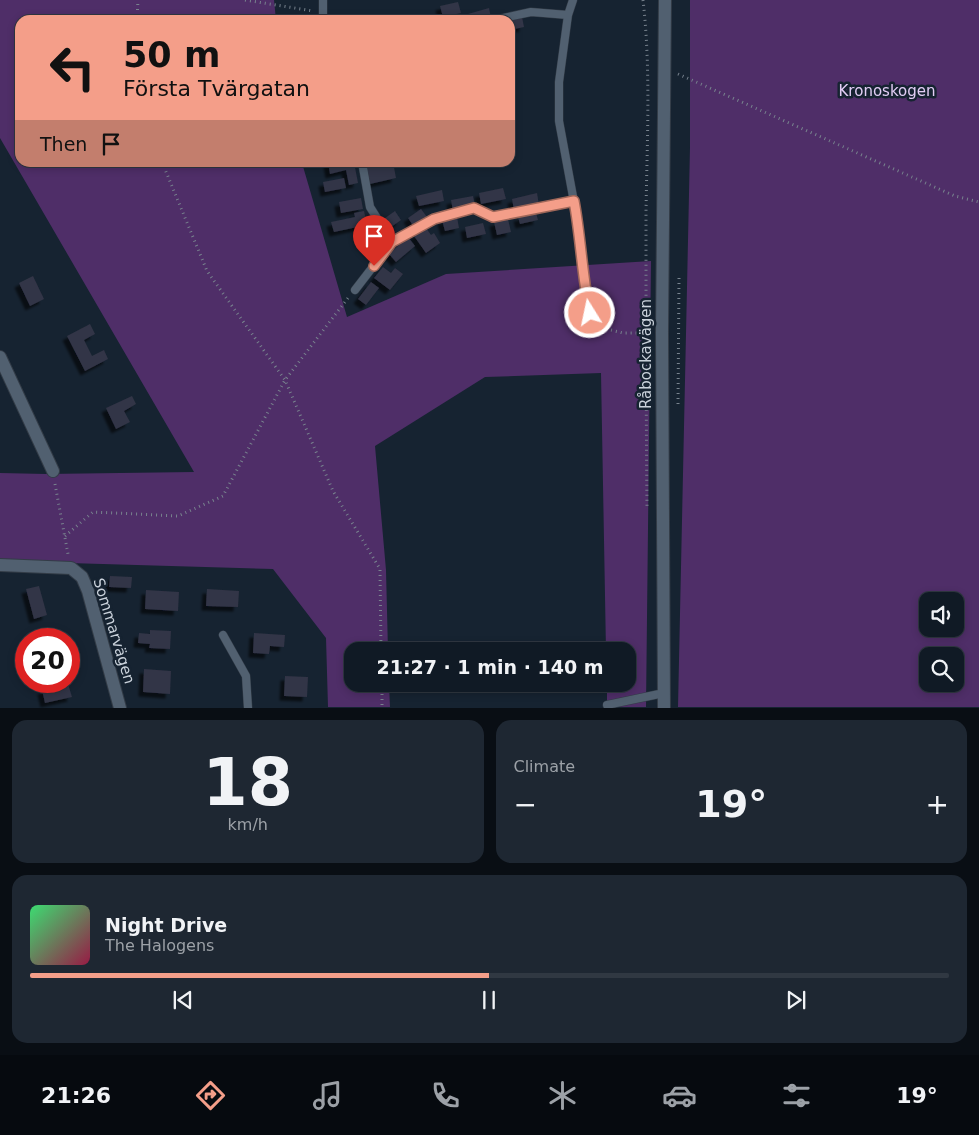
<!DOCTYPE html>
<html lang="en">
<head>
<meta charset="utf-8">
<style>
	body { margin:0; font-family:"DejaVu Sans",sans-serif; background:#1e2732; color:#f1f3f6; height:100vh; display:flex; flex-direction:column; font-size:19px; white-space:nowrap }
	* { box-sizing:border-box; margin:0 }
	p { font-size:16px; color:#9ca1a7 }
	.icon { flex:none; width:28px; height:28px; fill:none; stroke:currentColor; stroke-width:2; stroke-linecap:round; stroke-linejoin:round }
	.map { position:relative; height:708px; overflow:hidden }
	.details { display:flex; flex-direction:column; gap:12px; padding:12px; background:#090e14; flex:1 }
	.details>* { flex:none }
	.hud { position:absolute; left:15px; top:15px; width:500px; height:152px; border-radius:15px; box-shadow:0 2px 8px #0003,0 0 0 1px #303842; background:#f49e89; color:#111; overflow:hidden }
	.controls { position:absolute; left:919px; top:592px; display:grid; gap:10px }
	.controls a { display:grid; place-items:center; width:45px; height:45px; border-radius:10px; background:#101a25; box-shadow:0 2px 8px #0003,0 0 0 1px #303842; font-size:25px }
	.speed { position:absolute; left:15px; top:628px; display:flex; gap:10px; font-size:25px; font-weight:700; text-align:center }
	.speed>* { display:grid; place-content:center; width:65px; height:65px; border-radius:50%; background:#101a25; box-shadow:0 2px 8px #0003,0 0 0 1px #303842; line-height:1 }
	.speed .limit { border:8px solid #d22; background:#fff; color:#111 }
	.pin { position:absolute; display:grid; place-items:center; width:42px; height:42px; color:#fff; margin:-51px -21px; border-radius:50% 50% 50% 0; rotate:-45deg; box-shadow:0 0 5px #0007 }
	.pin .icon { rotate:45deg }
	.me { position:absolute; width:55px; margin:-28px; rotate:350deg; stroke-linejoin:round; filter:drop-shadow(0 0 4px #0008) }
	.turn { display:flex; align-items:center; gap:18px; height:105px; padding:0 25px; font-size:22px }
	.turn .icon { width:65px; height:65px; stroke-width:2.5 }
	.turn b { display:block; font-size:35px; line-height:42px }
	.then { display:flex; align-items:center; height:48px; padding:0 25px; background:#0003; gap:10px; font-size:19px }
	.big { font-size:38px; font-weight:600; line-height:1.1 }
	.details .tile { flex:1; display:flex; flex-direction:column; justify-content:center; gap:8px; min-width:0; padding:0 18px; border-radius:15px; background:#1e2732 }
	.details .dial { align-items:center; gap:0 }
	.dial b { font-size:65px; line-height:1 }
	.song { display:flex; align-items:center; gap:15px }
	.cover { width:60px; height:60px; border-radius:8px; background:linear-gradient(135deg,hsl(140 70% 55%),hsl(340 70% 35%)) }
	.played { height:5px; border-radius:2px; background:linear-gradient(90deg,#f49e89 50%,#303842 50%) }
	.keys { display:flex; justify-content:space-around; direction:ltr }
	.heat { display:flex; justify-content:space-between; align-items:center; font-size:28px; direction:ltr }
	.details .tiles { flex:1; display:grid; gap:12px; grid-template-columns:1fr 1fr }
	.tile:last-child { grid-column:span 2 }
	.trip { position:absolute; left:344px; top:642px; width:292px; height:50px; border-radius:15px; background:#101a25; box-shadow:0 2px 8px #0003,0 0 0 1px #303842; font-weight:600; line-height:50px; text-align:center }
	.tab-bar { display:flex; height:80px; justify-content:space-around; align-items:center; background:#060a0f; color:#9ca1a7 }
	.tab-bar .icon { width:35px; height:35px }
	.tab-bar .active { color:#f49e89 }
	.tab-bar b { font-size:22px; color:#f1f3f6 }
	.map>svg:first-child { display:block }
	.green { fill:#4f2e68; fill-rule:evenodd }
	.building { fill:#323446; filter:url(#shadow) }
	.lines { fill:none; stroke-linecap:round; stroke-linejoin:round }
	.service-casing { stroke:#333c47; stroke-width:9 }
	.minor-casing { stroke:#333c47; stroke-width:14 }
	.tertiary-casing { stroke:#333c47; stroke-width:14 }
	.path { stroke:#78838e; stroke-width:3; stroke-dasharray:1 4; stroke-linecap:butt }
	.service { stroke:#516070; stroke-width:8 }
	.minor { stroke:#516070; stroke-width:12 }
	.tertiary { stroke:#516070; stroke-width:12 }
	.route-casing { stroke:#9f6759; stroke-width:12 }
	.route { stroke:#f49e89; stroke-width:9 }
	.labels { text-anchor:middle; stroke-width:5; stroke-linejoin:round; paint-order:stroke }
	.park-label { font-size:15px; fill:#e2cdf5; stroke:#162331 }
	.street-label { font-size:15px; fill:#cad2db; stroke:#162331 }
</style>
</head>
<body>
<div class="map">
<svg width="979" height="708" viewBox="0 0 979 708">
	<defs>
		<filter id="shadow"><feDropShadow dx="-4.5" dy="4.5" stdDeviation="1" flood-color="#0009"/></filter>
	</defs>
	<rect width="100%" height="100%" fill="#162331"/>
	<!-- green -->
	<path class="green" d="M0,0H274L276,20H20V162L302,163L347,317L446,274L651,261L646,707H607V684H628V651H606L601,373L485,377L375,446L386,570L388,651H352V684H389L390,707H328L326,638L273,569L0,561V473L46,474L194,472L0,138Z
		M690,0H979V707H678L690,147ZM928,601H955V629H928ZM928,656H955V684H928Z"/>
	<!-- building -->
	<path class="building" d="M458,2L461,13L443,17L440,6Z
		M489,8L491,18L485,20H469L468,14Z
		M522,17L524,27L510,30V20Z
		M328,162H354L358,183L349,185L346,170L330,174Z
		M388,162H393L396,178L370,184L367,167Z
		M344,178L346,188L325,192L323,182Z
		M503,188L506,199L481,204L479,193Z
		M442,190L444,201L419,206L416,196Z
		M537,193L539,205L514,210L512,199Z
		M473,196L475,206L453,211L451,200Z
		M361,198L363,209L341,213L339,202Z
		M421,209L427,217L414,227L408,218Z
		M364,211L367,225L334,232L331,222L355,217L354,213Z
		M395,211L401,220L387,230L381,221Z
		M536,213L538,220L520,224L518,217Z
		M457,217L459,228L445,231L442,220Z
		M508,219L511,232L497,235L494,222Z
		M483,223L486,234L467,238L465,227Z
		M426,228L431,235L434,233L440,243L426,253L414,236Z
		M408,237L415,246L396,262L389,254Z
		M383,267L391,273L395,268L403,274L390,290L374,278Z
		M33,276L44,299L30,306L19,283Z
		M371,282L379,288L366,305L358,299Z
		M90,324L95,334L84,340L92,356L104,350L108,359L85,371L67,336Z
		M132,396L136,404L124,411L130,422L116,429L106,408Z
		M110,576L132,577L131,588L109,587Z
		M39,586L47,615L34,619L26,589Z
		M207,589L239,591L238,607L206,606Z
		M146,590L179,592L178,611L145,609Z
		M150,630L171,631L170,649L149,648L150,644L138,643L139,633L150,634Z
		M254,633L285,635L284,647L270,646L269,654L253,653Z
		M144,669L171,671L170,694L143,692Z
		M285,676L308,677L307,697L284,696Z
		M68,684L72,697L45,703L42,690Z"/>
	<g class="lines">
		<defs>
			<path id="service" d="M323,0V20
				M573,0L568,15L559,82V121L579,229L587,299L591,313L596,323L600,327
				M494,20L531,12L568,15
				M362,162L370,207L392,242
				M355,290L392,242L434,219L474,208L493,217L574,201
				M223,635L246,676L248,708
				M607,705L664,693"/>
			<path id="minor" d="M0,357L53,471
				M0,565L71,568L82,577L88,591L120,708"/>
			<path id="tertiary" d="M664,708L662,332L665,0"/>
		</defs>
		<!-- service casing -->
		<use href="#service" class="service-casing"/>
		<!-- minor casing -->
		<use href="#minor" class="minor-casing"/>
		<!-- tertiary casing -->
		<use href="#tertiary" class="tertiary-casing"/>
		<!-- path -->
		<path class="path" d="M245,0L313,11
			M643,0C651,69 647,142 646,212C646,310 646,408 647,507
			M137,20L138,0
			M678,74L955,196L979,202
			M162,162L207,271L285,380L333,491L380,569L381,651
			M611,330L623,333H647
			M678,404L679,278
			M55,484L68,554
			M65,536L93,512L178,516L223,496L285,380L348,298
			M382,684V708"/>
		<!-- service -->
		<use href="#service" class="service"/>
		<!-- minor -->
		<use href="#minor" class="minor"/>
		<!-- tertiary -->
		<use href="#tertiary" class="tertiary"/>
	</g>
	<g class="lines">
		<defs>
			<path id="route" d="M374,266L392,242L434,219L474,208L493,217L574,201C581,238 582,277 590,313"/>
		</defs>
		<!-- route casing -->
		<use href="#route" class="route-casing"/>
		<!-- route -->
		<use href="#route" class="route"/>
	</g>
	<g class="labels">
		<!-- park labels -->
		<g class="park-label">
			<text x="887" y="96">Kronoskogen</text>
		</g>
		<!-- street labels -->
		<g class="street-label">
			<text transform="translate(646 354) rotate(-90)" y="5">Råbockavägen</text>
			<text transform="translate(114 631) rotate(73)" y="5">Sommarvägen</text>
		</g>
	</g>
</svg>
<div class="controls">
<a><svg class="icon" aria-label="sound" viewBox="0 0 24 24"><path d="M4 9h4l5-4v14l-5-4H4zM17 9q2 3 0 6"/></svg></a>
<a><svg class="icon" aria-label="search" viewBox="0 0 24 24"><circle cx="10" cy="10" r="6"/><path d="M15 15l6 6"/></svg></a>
</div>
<div class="speed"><div class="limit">20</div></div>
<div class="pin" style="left:374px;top:266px;background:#d93025"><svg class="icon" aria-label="arrive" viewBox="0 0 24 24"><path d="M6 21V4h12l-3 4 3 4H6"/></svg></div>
<svg class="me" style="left:590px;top:313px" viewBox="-20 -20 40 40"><circle r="17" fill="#f49e89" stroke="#fff" stroke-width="3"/><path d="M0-11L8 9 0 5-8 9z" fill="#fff"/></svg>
<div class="trip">21:27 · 1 min · 140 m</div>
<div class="hud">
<div class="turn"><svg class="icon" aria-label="left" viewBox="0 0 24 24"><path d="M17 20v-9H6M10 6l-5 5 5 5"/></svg><div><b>50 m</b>Första Tvärgatan</div></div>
<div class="then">Then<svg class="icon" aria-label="arrive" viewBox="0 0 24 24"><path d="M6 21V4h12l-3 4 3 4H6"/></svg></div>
</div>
</div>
<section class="details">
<div class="tiles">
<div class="tile dial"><b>18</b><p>km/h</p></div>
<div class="tile"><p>Climate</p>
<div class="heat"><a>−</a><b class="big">19°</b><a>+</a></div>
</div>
<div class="tile">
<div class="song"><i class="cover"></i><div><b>Night Drive</b><p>The Halogens</p></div></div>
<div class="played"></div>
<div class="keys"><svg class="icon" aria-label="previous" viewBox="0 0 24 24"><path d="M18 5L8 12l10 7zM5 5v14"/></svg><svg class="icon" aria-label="pause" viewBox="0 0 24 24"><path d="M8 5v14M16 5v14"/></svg><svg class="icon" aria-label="next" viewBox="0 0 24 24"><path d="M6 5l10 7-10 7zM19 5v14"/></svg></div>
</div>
</div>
</section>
<nav class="tab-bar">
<b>21:26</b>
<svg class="icon active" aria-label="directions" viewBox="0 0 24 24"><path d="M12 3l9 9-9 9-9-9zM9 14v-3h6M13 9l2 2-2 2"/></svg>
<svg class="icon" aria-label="music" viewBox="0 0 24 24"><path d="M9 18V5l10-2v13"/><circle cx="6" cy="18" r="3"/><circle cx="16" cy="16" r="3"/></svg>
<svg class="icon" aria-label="phone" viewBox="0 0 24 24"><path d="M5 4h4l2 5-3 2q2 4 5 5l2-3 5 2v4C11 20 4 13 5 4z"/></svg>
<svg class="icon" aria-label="climate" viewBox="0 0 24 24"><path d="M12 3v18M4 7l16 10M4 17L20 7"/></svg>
<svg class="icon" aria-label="car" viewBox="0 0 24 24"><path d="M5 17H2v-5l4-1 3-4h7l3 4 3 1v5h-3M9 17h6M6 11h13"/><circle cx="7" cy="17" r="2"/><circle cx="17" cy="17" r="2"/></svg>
<svg class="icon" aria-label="filters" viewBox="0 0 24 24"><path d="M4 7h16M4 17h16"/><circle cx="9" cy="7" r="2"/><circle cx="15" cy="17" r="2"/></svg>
<b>19°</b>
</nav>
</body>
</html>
